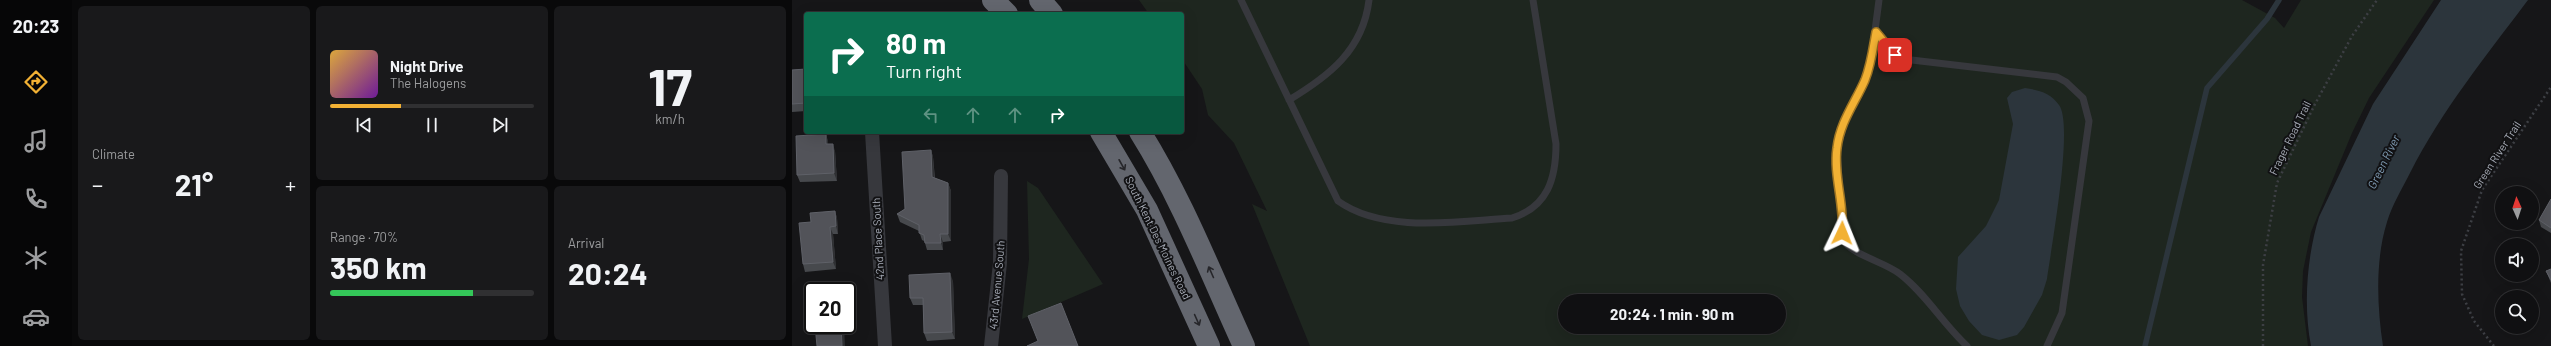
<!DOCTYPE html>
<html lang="en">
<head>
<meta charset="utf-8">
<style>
	body { margin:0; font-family:Barlow,sans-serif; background:#19191b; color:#f1f3f6; height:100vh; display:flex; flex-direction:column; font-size:15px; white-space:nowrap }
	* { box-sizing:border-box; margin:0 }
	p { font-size:13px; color:#9c9d9f }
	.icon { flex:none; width:22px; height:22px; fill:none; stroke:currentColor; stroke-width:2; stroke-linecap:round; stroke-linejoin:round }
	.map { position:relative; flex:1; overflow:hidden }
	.sheet { display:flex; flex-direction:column; gap:6px; padding:6px; background:#09090a; width:720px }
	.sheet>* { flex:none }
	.hud { position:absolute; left:12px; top:12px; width:380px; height:122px; border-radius:4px; box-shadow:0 4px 16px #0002,0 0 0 1px #303032; background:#0b6e4f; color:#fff; overflow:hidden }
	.needle { width:26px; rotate:357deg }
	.tools { position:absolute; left:1703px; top:186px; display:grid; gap:8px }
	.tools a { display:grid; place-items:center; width:44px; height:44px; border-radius:50%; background:#101012; box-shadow:0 4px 16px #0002,0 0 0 1px #303032; font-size:20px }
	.speed { position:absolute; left:12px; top:282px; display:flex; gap:8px; font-size:20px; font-weight:700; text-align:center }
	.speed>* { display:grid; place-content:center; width:52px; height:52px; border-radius:50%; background:#101012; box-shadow:0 4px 16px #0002,0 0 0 1px #303032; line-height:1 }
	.speed .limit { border:2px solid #111; border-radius:6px; background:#fff; color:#111 }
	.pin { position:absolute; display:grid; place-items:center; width:34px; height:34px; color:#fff; margin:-17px; border-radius:8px; box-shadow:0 2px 6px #0006 }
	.me { position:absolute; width:44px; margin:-22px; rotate:2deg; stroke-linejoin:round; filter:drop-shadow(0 0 3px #0008) }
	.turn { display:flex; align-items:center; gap:14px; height:84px; padding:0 16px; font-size:18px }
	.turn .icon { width:52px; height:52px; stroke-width:2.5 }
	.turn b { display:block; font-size:28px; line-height:34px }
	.lanes { display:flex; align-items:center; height:38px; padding:0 16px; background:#0003; justify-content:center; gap:20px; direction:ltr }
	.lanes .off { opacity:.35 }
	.big { font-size:30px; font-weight:700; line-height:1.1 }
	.sheet .card { flex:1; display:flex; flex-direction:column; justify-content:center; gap:6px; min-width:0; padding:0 14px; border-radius:6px; background:#19191b }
	.sheet .dial { align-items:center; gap:0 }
	.dial b { font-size:52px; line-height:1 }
	.song { display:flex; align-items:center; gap:12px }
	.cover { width:48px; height:48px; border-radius:6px; background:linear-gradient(135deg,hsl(40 70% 55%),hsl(280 70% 35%)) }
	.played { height:4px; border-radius:2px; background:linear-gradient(90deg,#f2b134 35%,#303032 35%) }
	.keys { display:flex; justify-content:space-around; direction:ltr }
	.heat { display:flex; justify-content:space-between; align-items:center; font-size:22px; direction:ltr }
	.charge { height:6px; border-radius:3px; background:linear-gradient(90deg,#34c759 70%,#303032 0) }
	.sheet .tiles { flex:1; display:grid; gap:6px; grid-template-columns:repeat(3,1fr) }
	.card:first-child { grid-row:span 2 }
	.trip { position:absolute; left:766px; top:294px; width:228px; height:40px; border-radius:20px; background:#101012; box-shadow:0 4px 16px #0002,0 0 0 1px #303032; font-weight:700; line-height:40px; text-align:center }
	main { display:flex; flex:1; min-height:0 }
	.menu { display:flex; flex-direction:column; width:72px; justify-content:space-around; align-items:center; background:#060607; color:#9c9d9f }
	.menu .icon { width:28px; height:28px }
	.menu .selected { color:#f2b134 }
	.menu b { font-size:18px; color:#f1f3f6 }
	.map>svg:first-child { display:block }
	.green { fill:#1e261f; fill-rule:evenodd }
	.water { fill:#2c353c }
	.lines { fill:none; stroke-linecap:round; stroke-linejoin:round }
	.stream { stroke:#2c353c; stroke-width:5.5 }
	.path { stroke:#3d3f44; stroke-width:2.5; stroke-dasharray:2 3; stroke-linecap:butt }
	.lane { stroke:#37383d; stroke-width:7 }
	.street { stroke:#37383d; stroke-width:14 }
	.highway { stroke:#63666e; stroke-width:22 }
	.wall { fill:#47494d }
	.shaded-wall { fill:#2f3033 }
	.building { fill:#525359; stroke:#5f6168 }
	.oneway { stroke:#26262a }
	.route-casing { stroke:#9d7322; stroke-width:10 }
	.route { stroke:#f2b134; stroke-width:7 }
	.labels { text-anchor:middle; stroke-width:4; stroke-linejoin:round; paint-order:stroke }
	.street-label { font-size:11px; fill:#a8adb8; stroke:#111113 }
	.water-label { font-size:12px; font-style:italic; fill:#7f9bb3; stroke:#111113 }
</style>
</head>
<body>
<main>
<nav class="menu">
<b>20:23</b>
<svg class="icon selected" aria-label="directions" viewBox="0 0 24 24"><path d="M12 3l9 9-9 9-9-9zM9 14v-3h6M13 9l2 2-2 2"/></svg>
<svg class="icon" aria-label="music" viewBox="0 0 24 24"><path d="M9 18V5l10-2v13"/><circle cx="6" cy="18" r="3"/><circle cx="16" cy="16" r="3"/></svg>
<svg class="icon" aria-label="phone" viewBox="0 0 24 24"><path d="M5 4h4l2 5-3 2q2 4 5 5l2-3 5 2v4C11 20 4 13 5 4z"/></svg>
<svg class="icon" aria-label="climate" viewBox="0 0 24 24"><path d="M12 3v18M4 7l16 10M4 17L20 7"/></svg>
<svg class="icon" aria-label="car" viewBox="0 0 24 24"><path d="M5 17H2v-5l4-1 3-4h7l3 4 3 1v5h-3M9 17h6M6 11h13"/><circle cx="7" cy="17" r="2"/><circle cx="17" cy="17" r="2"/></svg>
</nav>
<section class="sheet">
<div class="tiles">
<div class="card"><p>Climate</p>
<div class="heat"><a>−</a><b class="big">21°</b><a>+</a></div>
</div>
<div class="card">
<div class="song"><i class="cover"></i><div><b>Night Drive</b><p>The Halogens</p></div></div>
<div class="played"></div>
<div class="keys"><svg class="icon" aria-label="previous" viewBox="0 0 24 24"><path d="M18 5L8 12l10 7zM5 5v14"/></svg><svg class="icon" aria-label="pause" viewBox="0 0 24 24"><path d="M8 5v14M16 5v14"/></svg><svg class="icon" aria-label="next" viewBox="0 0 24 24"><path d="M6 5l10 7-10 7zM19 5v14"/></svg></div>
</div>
<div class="card dial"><b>17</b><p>km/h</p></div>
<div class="card"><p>Range · 70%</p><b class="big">350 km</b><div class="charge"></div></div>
<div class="card"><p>Arrival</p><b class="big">20:24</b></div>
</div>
</section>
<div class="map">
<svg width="1759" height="346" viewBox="0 0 1759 346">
	<rect width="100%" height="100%" fill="#161618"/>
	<!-- green -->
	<path class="green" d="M347,0H1450L1483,18L1492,28L1509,0H1642L1577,98L1560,133L1519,232L1511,271L1510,297L1516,346H518L460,204L475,211L442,143L416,115L410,89L390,59V14H357ZM773,301H987V327H773Z
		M235,181L246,188L311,284L230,319L237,259Z"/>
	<!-- water -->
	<path class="water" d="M1649,0H1736C1694,56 1650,110 1618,173C1610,189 1600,205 1595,222C1583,260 1585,307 1591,346H1519C1511,305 1515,256 1527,217L1581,104Z
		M1233,88C1247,90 1259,93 1267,105C1282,125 1259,249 1255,279L1250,295L1232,327L1225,335L1207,340L1190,335L1177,321L1168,306L1164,289L1166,257L1194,226L1207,200L1221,124L1215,98L1220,92Z"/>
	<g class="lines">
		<!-- stream -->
		<path class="stream" d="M1353,346L1415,88L1475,19L1487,0"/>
		<!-- path -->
		<path class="path" d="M1471,346V265L1485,183L1522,106L1560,36L1585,0
			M1702,346L1682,321L1670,294L1669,251L1690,190L1759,87"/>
		<!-- lane -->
		<path class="lane" d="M449,0L546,201C592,234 667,221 720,218C756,207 764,178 764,144L741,0
			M1087,0L1079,61L1073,81L1054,118L1045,149L1051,240C1060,255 1093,262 1108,274C1134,294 1151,324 1175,346
			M1084,33L1096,48L1111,59L1265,77L1274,82L1291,98L1297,121L1270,313L1255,346
			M497,100C537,76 571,50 577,0"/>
		<!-- street -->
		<path class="street" d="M80,132L93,346
			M199,346L208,263L209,176"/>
		<!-- highway -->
		<path class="highway" d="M201,0L215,14
			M248,0L260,14
			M309,132L355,210L417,346
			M348,132C390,199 419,274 452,346"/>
	</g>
	<!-- wall -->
	<path class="wall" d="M14,69V111L0,112V70Z
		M34,134L36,142V144L43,151L45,181L8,182L5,175Z
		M139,150L141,157L143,178L156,183L159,191V241L151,242V250H135L133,243L132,241L130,240L127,231L108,222L105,214L113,209Z
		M1759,199V233L1749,227L1747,220Z
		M43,211L45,218L46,234H41L44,269L13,272L11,264L19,222Z
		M1759,269V283L1754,271Z
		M161,281L163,339L135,341L132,333L131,305H121L118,298Z"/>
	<!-- shaded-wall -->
	<path class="shaded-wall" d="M34,134L36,142L37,152L34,144Z
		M41,144L43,151L45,181L42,173Z
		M139,150L141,157L143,185L140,177Z
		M156,183L159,191V241L156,234Z
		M43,211L45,218L46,234L44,226Z
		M38,227L41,234L44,269L41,262Z
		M148,234L151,242V250L149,243Z
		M158,273L161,281L163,339L160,332Z
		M49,325H52L53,346H50Z"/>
	<!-- building -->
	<path class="building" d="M14,69V103L0,104V70Z
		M34,134V144H41L42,173L5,175L4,136Z
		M139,150L140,177L156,183V234H148L149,243H133L132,235L127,233V225L105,214L113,209L110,152Z
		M1759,199V228L1747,220Z
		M43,211L44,226L38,227L41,262L11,264L7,223L19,222L18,213Z
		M1759,269V280L1754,271Z
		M158,273L160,332L132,333L131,298H118L117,275Z
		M269,303L286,346H235L246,341L236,316Z
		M23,325H49L50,346H25Z"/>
	<!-- one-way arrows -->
	<defs><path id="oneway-shaft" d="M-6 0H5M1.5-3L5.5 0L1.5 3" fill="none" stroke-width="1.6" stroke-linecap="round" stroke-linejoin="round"/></defs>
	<g class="oneway">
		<use href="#oneway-shaft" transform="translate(330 165) rotate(61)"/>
		<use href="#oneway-shaft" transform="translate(419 272) rotate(-114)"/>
		<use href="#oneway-shaft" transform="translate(405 320) rotate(66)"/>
	</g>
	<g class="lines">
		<defs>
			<path id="route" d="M1050,233C1053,205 1041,176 1045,148C1048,122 1063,103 1073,80C1079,65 1081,49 1084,32L1103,55"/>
		</defs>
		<!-- route casing -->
		<use href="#route" class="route-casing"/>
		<!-- route -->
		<use href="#route" class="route"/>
	</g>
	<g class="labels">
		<!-- street labels -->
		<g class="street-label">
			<text transform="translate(1498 138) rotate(-64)" y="4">Frager Road Trail</text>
			<text transform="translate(1705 155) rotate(-57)" y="4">Green River Trail</text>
			<text transform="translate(366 238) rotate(64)" y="4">South Kent Des Moines Road</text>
			<text transform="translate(86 239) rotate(-93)" y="4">42nd Place South</text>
			<text transform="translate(205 285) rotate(-85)" y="4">43rd Avenue South</text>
		</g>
		<!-- water labels -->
		<g class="water-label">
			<text transform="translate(1592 162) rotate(-64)" y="4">Green River</text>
		</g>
	</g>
</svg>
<div class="tools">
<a><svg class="needle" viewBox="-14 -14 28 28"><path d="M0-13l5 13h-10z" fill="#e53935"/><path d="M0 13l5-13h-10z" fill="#9c9d9f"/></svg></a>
<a><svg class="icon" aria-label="sound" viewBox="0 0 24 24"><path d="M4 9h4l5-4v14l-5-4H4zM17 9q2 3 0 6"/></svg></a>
<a><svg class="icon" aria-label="search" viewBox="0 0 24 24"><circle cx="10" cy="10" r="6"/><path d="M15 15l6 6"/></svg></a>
</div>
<div class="speed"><div class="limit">20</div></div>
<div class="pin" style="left:1103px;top:55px;background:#d93025"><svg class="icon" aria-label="arrive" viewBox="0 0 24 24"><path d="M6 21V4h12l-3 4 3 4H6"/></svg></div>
<svg class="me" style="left:1050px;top:233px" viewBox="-20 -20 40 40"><path d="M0-17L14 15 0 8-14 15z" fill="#f2b134" stroke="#fff" stroke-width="4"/></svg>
<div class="trip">20:24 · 1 min · 90 m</div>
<div class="hud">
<div class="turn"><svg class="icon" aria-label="right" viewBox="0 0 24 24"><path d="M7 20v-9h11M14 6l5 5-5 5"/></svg><div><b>80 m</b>Turn right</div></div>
<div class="lanes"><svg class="icon off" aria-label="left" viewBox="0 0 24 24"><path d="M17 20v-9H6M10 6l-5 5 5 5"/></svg><svg class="icon off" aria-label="ahead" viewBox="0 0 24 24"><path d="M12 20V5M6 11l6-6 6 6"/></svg><svg class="icon off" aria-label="ahead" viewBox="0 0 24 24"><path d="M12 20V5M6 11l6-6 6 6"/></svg><svg class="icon" aria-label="right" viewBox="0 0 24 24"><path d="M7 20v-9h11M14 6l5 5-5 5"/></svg></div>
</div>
</div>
</main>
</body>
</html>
